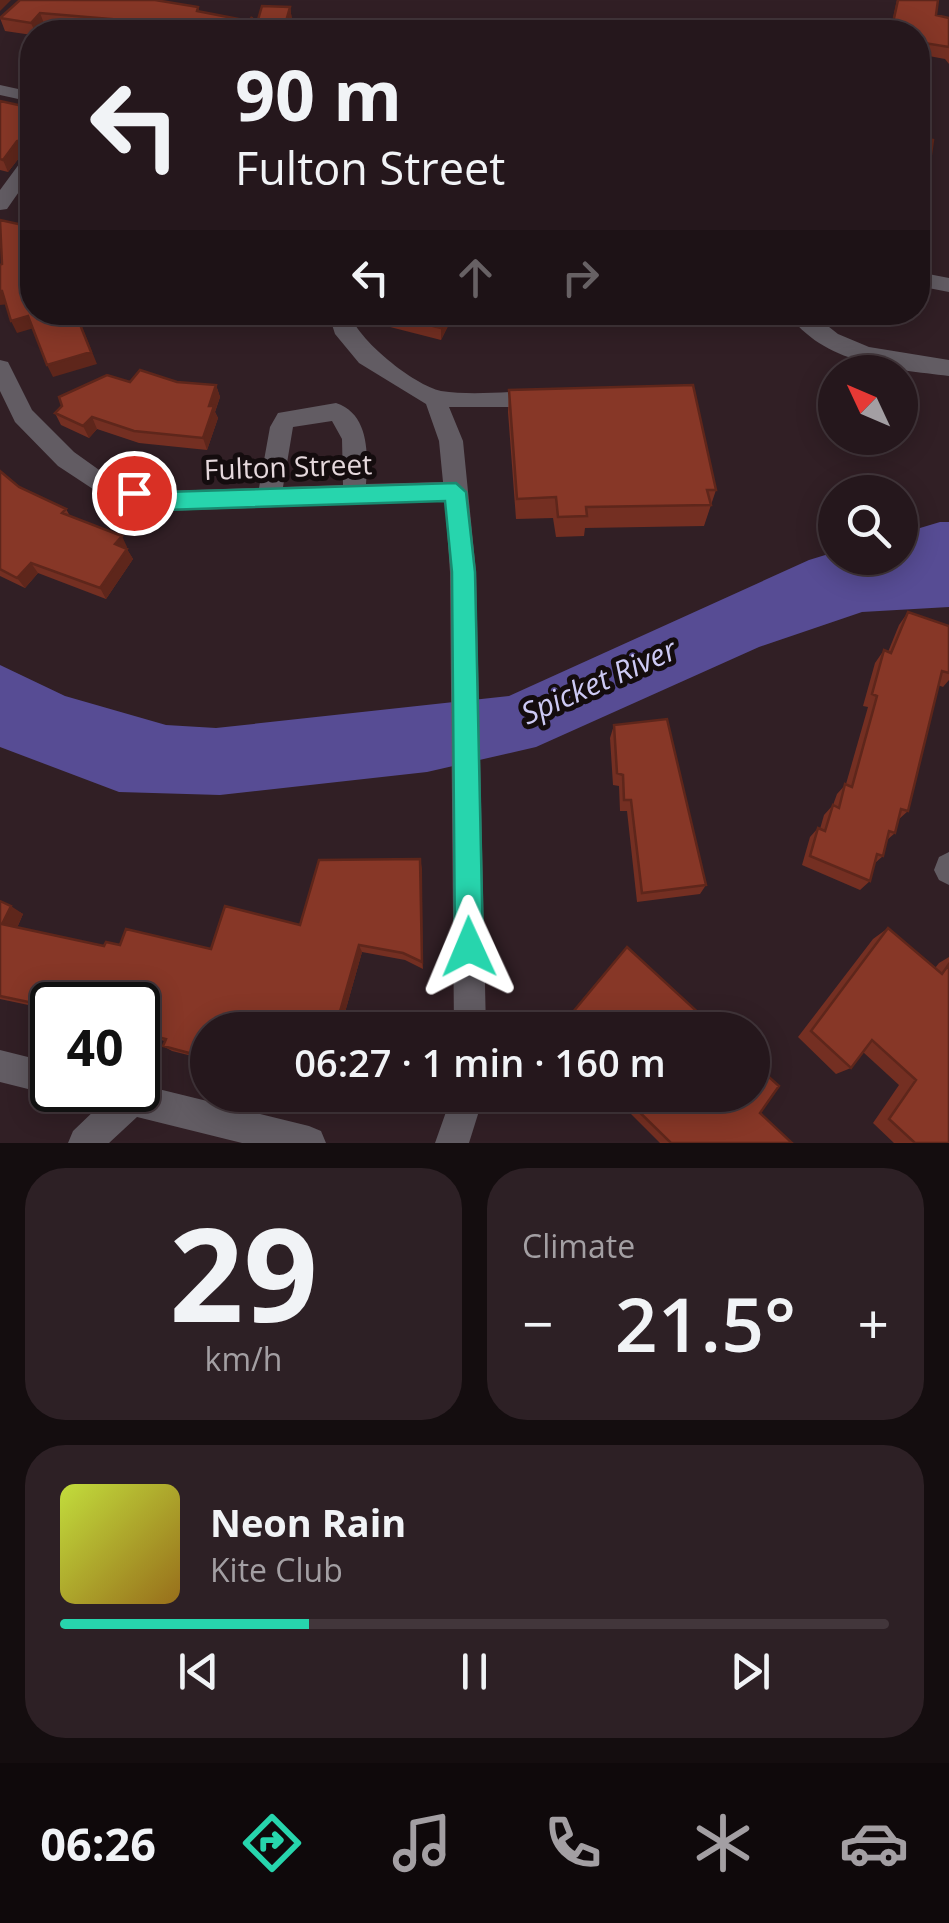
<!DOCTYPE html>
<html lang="en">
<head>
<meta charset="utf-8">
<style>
	body { margin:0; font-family:"Open Sans",sans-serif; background:#2d2025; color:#f1f3f6; height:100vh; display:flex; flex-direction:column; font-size:38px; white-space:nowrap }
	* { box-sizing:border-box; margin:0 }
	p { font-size:32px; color:#a39fa3 }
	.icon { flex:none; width:55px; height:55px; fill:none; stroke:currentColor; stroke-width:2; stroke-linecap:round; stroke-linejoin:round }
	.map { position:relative; height:1143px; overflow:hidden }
	.sheet { display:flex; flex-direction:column; gap:25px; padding:25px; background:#140d0f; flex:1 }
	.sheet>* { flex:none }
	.guide { position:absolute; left:20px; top:20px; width:910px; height:305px; border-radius:40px; box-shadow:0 5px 25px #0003,0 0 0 2px #42363b; background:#25171c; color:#f1f3f6; overflow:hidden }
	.needle { width:65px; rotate:314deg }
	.buttons { position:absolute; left:818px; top:355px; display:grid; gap:20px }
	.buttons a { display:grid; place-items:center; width:100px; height:100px; border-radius:50%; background:#25171c; box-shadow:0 5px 25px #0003,0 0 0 2px #42363b; font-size:50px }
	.speed { position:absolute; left:30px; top:982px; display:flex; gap:20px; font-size:50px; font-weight:700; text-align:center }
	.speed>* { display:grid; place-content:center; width:130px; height:130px; border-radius:50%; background:#25171c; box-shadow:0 5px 25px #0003,0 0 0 2px #42363b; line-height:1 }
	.speed .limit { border:5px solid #111; border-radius:15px; background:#fff; color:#111 }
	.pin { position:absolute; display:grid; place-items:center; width:85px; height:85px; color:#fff; margin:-42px; border:5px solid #fff; border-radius:50%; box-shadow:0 2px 10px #0007 }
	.me { position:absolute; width:110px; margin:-55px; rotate:359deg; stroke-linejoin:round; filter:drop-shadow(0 0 8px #0008) }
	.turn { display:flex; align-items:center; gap:35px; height:210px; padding:0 50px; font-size:45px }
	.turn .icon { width:130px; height:130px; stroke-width:2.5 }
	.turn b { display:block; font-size:70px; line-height:85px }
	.lanes { display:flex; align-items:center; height:95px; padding:0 50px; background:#0003; justify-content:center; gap:50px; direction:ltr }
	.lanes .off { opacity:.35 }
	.big { font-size:75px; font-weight:600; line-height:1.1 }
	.sheet .tile { flex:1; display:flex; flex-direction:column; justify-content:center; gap:15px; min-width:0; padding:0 35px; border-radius:40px; background:#2d2025 }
	.sheet .dial { align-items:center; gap:0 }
	.dial b { font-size:130px; line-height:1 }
	.song { display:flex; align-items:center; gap:30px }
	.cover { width:120px; height:120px; border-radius:15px; background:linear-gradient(135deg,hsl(70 70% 55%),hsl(40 70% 35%)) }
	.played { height:10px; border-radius:5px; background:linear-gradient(90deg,#27d5ad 30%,#42363b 30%) }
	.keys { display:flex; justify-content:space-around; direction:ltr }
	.heat { display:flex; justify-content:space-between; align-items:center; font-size:55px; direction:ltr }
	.sheet .tiles { flex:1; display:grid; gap:25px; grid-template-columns:1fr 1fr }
	.tile:last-child { grid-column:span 2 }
	.trip { position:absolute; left:190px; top:1012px; width:580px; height:100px; border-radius:50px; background:#25171c; box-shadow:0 5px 25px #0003,0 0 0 2px #42363b; font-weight:600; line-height:100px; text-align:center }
	.tabs { display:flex; height:160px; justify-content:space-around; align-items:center; background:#0f090b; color:#a39fa3 }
	.tabs .icon { width:70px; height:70px }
	.tabs .current { color:#27d5ad }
	.tabs b { font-size:45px; color:#f1f3f6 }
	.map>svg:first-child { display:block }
	.water { fill:#574c94 }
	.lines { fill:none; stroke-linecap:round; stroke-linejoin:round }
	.minor { fill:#625c63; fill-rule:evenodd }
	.wall { fill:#742f22 }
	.shaded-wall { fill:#5e261b }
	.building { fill:#873727; stroke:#5e261b; stroke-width:2.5 }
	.route { fill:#27d5ad; stroke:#198a70; stroke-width:2.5 }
	.labels { text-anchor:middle; stroke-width:10; stroke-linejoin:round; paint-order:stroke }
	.street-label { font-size:28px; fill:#e5d8dc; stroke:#140c0e }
	.water-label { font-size:30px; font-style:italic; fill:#cdcaf4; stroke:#140c0e }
</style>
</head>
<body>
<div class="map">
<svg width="949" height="1143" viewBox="0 0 949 1143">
	<rect width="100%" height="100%" fill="#311f25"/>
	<!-- water -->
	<path class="water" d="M940,522H949V607L862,612L759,647L536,747L427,772L220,795L119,792L0,747V665L65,696L166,725L216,728L509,696L809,560L835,552V558H900V534Z"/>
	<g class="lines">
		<!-- minor -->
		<path class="minor" d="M0,85L32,92V102L0,95Z
			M32,154V173L7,209L0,210V190L25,156Z
			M918,272L949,278V292L918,286Z
			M328,312H349C357,340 414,385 441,391C473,396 511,391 543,391L554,399L543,407H449L463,441L476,572L486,1030H454L450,572L445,501L165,511L102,495L58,466L15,422L0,391V360L8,362L32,410L74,452L109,477L165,491L259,488L270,427L278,413L336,403C370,414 368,456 366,484L443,482L439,441L426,404L359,363L335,334ZM332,421L342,439L343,485L283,487L293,427Z
			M787,312H810L838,334L869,347L949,360V376C892,369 822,364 787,312Z
			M949,852V885L939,880L934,870L939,857Z
			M0,1050L52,1063V1090L64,1091L52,1095L0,1082Z
			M138,1084L309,1126L321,1131L326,1143H242L137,1117L109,1143H68L73,1131L98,1107L84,1102L80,1090H138Z
			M452,1095H484L469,1143H435Z"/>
	</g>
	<!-- wall -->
	<path class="wall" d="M20,0L198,7L199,11L249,21L252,17L254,22L257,23L290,7L292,20L288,32H114L45,26L39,32H32V35L5,31L0,18Z
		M897,0H938L936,15L949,18V64L945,59L918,54V32H890Z
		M0,101L32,108V195L28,194L22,181L31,171L28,165L29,152L22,154L8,172L0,170Z
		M918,137L928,175L922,188L918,187Z
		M390,312H455L441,340L390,327Z
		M130,382H177L216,385L220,397L215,412L218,418L207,450L139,443L97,429L89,438L61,425L55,413Z
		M509,390L716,490L704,526L585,528L584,536L556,537L553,518L516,519L508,412Z
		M0,471L19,487L66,509L70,516L127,547L126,548L133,559L106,599L38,573L25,588L0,576Z
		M908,612L949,673V680L943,687L938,685L908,811L898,820L895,833L887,840L883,856L875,863L870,881L860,890L802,865L810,837L818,828L820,829L824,815L833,805L837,794L846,784L868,707L863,706L875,663L884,650L888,652L899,625Z
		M614,725L706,885L700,894L637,902L627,811H620L619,786L613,785L610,738Z
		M420,859L423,969L405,960L362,952L340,1030H208V1060L172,1051L163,1046L165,1041L138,1034V1005H52V1010L0,999V901L23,914L17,928L104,946L120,945L211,949L300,925Z
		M888,928L935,968L939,963L949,957V1143H894L873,1123L899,1085L863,1052L851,1068L836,1074L798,1037L873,939Z
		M340,1095H414L410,1114Z
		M612,1095H752L760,1113L792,1143H660Z"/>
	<!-- shaded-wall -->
	<path class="shaded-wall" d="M0,0H11L0,11Z
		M290,7L292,20L288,32H283Z
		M40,13L45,26L39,32H35L31,23Z
		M29,138L32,151L22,154L8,172L3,160L17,141Z
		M0,291H2L9,304L0,305Z
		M76,312L97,364L53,377L47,365Z
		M448,312H455L441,340V328Z
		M28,316L34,328L17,333L11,321Z
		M216,385L220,397L215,412L218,418L207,450L203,438L209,406Z
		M92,417L97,429L89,438L83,426Z
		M122,536L127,547L121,555L115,544Z
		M127,549L133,559L106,599L100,588Z
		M31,563L38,573L25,588L17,578Z
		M420,859L422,868L423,969L422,962Z
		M11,906L23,914L15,932L2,924Z
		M359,945L362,952L340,1030H335Z
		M412,1095H414L410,1114L408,1111Z"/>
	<!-- building -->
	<path class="building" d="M20,0H155L198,7L197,11L249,21L252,17L251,22L257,23L262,6L290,7L283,32H113L123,20L40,13L31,23L0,18Z
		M898,0H938L936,15L949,18V47L918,42V32H891Z
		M0,101L32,108V166L28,165L29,138L17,141L3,160L0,159Z
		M918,137L933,140L928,175L918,173Z
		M32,169V183L22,181Z
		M0,220L32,227V312H75L91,352L47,365L28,316L11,321L2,291H0V265L2,264Z
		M390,312H448L441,328L388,315Z
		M140,370L177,382L216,385L209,406H214L203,438L134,431L92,417L83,426L55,413L62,406L59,397L107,375L130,382Z
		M693,385L716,490H707L711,505L586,507L587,516L558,517L556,497L517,499L509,390Z
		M0,471L19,487L66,509L62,513L122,536L115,544L127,549L100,588L31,563L17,578L0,569Z
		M908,612L949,626V673L942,671L908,811L901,809L895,833L889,831L883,856L877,854L870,881L810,856L818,828L825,831L833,805L839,808L845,784L852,787L877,696L872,694L884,650L891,653Z
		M667,719L706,885L642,893L631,800H624L623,775L617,773L614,725Z
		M420,859L422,962L403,953L359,945L335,1029L337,1030H208V1058L163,1046L166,1039L138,1032V1005H52V1007L0,996V901L11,906L2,924L104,946L106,942L120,945L126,929L211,949L225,906L300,925L319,860Z
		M888,928L942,974L949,964V1143H915L889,1119L916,1080L872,1040L851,1068L811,1031Z
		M627,947L717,1030H558Z
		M752,1062L779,1086L760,1113L792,1143H671L622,1095H752Z
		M349,1095H412L408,1111Z"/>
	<!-- route -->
	<path class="route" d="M456,483L466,492L475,572L483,947L479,957L469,961L459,957L455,947L452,572L445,501L164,510L126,499L123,493L134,484L164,492Z"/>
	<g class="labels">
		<!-- street labels -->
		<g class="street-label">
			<text transform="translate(288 467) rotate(-2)" y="10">Fulton Street</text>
		</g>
		<!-- water labels -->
		<g class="water-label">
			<text transform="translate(599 682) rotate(-24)" y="10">Spicket River</text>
		</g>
	</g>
</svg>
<div class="buttons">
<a><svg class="needle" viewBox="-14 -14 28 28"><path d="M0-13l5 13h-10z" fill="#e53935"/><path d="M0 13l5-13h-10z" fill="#a39fa3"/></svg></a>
<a><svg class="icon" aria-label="search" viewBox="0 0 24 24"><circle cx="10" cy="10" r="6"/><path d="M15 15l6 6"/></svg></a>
</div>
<div class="speed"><div class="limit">40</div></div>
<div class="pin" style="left:134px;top:493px;background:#d93025"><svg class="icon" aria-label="arrive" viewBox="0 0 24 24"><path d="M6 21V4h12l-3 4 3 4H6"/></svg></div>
<svg class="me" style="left:469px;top:947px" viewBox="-20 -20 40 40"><path d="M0-17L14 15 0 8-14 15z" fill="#27d5ad" stroke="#fff" stroke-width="4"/></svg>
<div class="trip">06:27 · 1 min · 160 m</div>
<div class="guide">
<div class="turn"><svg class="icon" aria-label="left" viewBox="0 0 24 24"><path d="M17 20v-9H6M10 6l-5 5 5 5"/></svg><div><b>90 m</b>Fulton Street</div></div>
<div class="lanes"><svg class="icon" aria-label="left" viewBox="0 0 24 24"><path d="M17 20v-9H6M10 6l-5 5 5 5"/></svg><svg class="icon off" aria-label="ahead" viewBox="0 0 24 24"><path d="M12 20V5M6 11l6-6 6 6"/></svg><svg class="icon off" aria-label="right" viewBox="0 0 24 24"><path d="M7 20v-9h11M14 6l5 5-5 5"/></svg></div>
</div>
</div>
<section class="sheet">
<div class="tiles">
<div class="tile dial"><b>29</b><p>km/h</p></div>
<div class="tile"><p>Climate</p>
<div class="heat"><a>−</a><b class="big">21.5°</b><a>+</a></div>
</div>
<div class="tile">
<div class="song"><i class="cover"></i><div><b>Neon Rain</b><p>Kite Club</p></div></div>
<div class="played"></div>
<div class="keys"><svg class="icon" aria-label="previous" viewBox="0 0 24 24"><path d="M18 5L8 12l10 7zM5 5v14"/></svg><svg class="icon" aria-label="pause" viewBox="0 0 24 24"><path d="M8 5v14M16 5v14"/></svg><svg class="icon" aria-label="next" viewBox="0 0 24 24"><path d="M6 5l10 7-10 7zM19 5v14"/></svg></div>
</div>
</div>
</section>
<nav class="tabs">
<b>06:26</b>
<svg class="icon current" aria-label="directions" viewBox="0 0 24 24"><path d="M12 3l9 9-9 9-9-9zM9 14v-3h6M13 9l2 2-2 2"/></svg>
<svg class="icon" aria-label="music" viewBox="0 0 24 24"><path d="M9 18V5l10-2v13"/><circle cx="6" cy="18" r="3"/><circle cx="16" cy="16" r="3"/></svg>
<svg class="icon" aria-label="phone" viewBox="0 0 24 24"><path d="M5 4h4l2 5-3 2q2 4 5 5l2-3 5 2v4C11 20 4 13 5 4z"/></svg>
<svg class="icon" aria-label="climate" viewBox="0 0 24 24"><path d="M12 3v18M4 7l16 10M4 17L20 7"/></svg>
<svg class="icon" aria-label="car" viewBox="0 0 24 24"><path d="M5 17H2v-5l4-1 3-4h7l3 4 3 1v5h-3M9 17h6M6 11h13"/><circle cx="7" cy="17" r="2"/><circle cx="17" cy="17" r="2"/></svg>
</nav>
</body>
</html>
